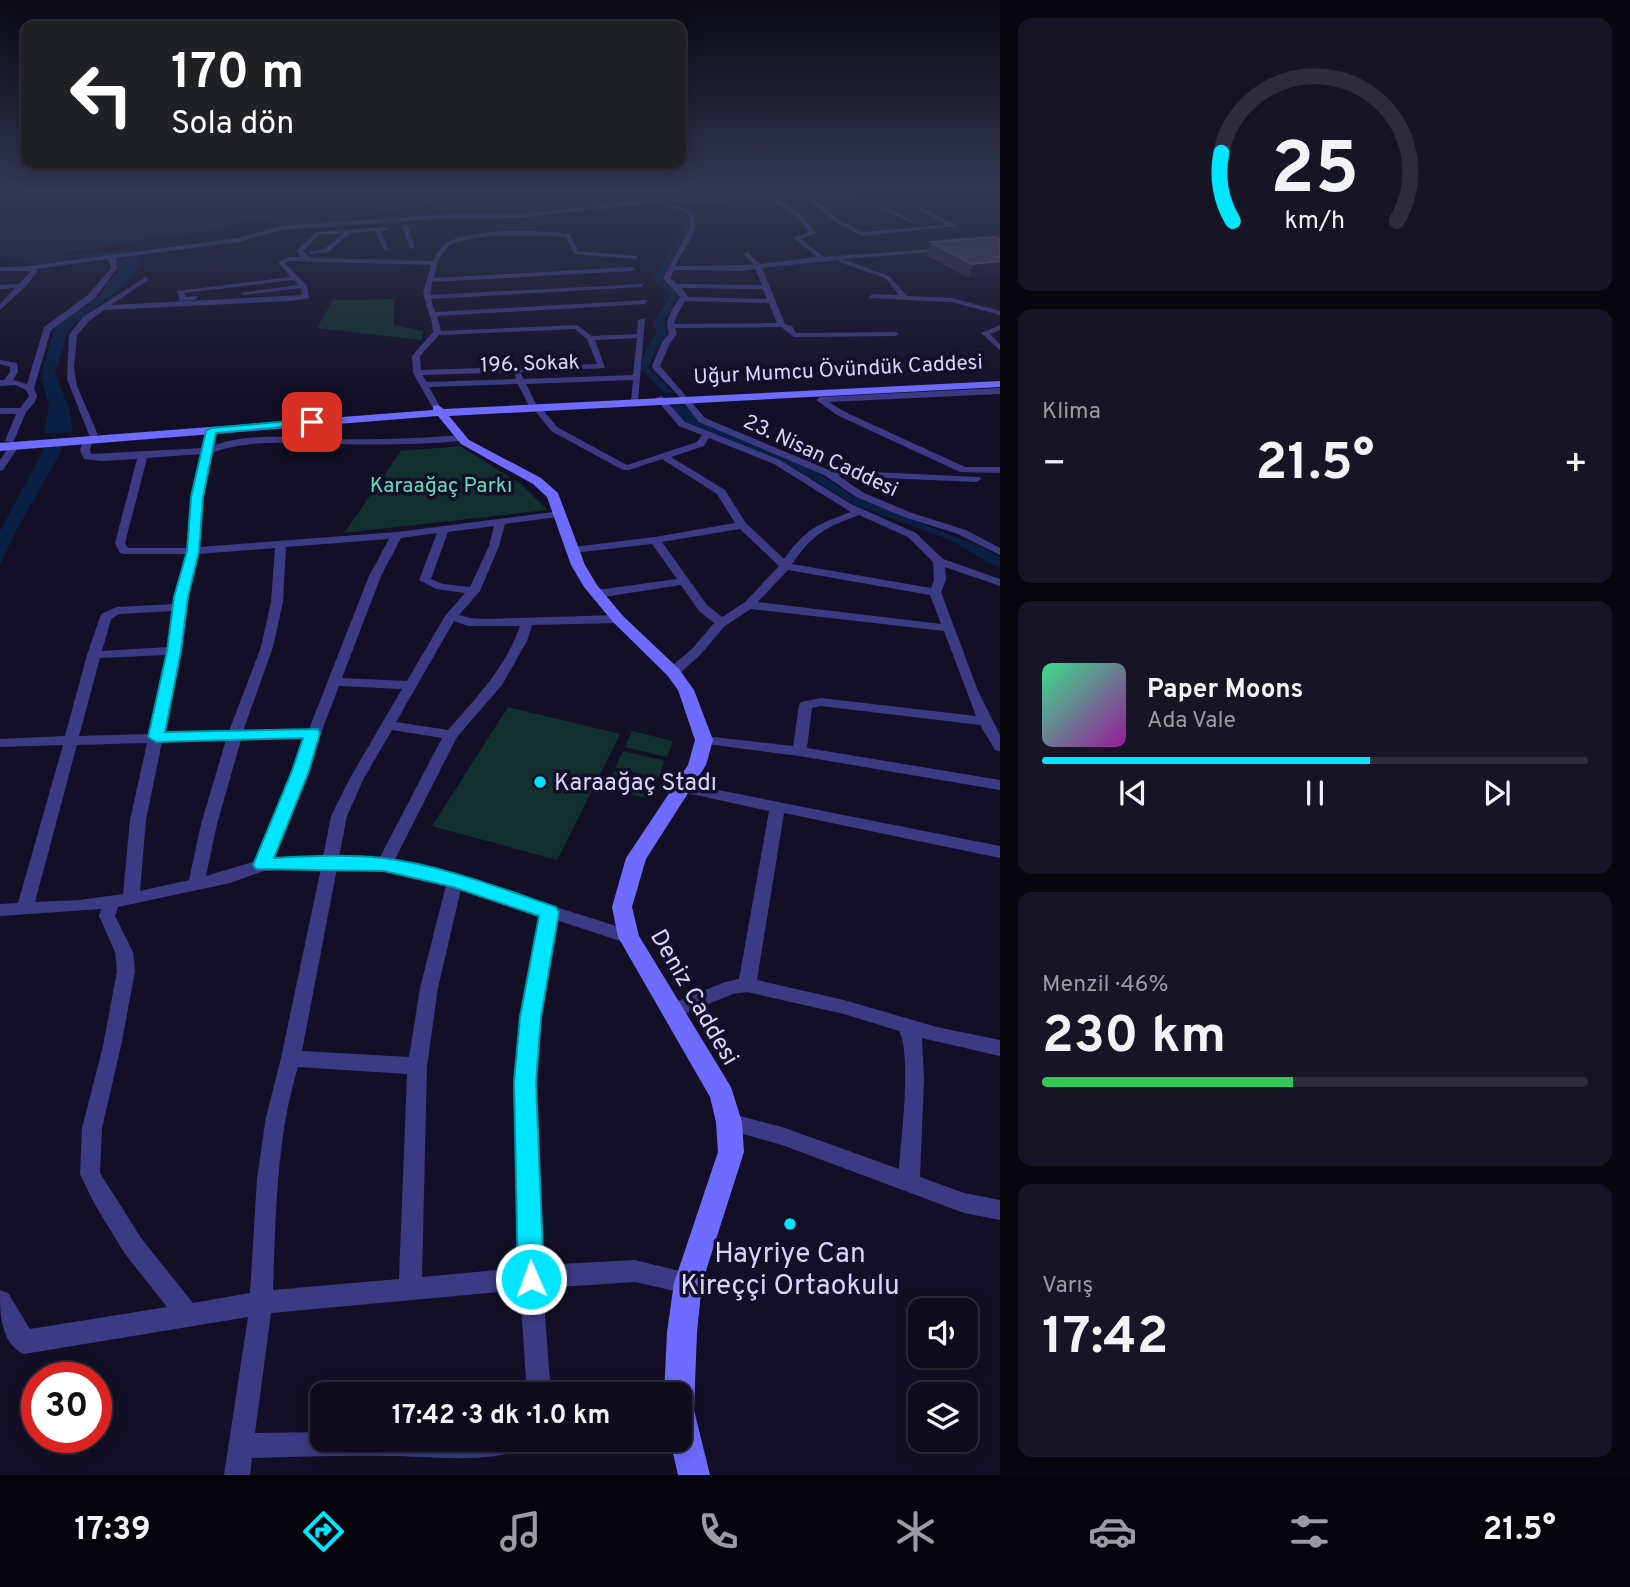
<!DOCTYPE html>
<html lang="tr">
<head>
<meta charset="utf-8">
<style>
	body { margin:0; font-family:Overpass,sans-serif; background:#171425; color:#f1f3f6; height:100vh; display:flex; flex-direction:column; font-size:26px; white-space:nowrap }
	* { box-sizing:border-box; margin:0 }
	p { font-size:23px; color:#9b9ba3 }
	.icon { flex:none; width:38px; height:38px; fill:none; stroke:currentColor; stroke-width:2; stroke-linecap:round; stroke-linejoin:round }
	.map { position:relative; flex:1; overflow:hidden }
	.details { display:flex; flex-direction:column; gap:18px; padding:18px; background:#08060f; width:630px }
	.details>* { flex:none }
	.guide { position:absolute; left:21px; top:21px; width:665px; height:147px; border-radius:14px; box-shadow:0 4px 18px #0003,0 0 0 2px #2e2b3b; background:#202124; color:#fff; overflow:hidden }
	.buttons { position:absolute; left:908px; top:1298px; display:grid; gap:14px }
	.buttons a { display:grid; place-items:center; width:70px; height:70px; border-radius:14px; background:#0e0b1c; box-shadow:0 4px 18px #0003,0 0 0 2px #2e2b3b; font-size:35px }
	.speed { position:absolute; left:21px; top:1362px; display:flex; gap:14px; font-size:35px; font-weight:700; text-align:center }
	.speed>* { display:grid; place-content:center; width:91px; height:91px; border-radius:50%; background:#0e0b1c; box-shadow:0 4px 18px #0003,0 0 0 2px #2e2b3b; line-height:1 }
	.speed .limit { border:10px solid #d22; background:#fff; color:#111 }
	.pin { position:absolute; display:grid; place-items:center; width:60px; height:60px; color:#fff; margin:-30px; border-radius:14px; box-shadow:0 4px 10px #0006 }
	.me { position:absolute; width:77px; margin:-38px; rotate:358deg; stroke-linejoin:round; filter:drop-shadow(0 0 5px #0008) }
	.turn { display:flex; align-items:center; gap:24px; height:147px; padding:0 35px; font-size:32px }
	.turn .icon { width:91px; height:91px; stroke-width:2.5 }
	.turn b { display:block; font-size:49px; line-height:60px }
	.big { font-size:52px; font-weight:700; line-height:1.1 }
	.details .tile { flex:1; display:flex; flex-direction:column; justify-content:center; gap:10px; min-width:0; padding:0 24px; border-radius:14px; background:#171425 }
	.details .dial { align-items:center; gap:0 }
	.dial svg { height:182px; overflow:visible; fill:none; stroke:#2e2b3b; stroke-width:7; stroke-linecap:round; text-anchor:middle }
	.dial text { fill:#f1f3f6; stroke:none }
	.song { display:flex; align-items:center; gap:21px }
	.cover { width:84px; height:84px; border-radius:10px; background:linear-gradient(135deg,hsl(150 70% 55%),hsl(300 70% 35%)) }
	.played { height:7px; border-radius:4px; background:linear-gradient(90deg,#00e5ff 60%,#2e2b3b 60%) }
	.keys { display:flex; justify-content:space-around; direction:ltr }
	.heat { display:flex; justify-content:space-between; align-items:center; font-size:38px; direction:ltr }
	.charge { height:10px; border-radius:5px; background:linear-gradient(90deg,#34c759 46%,#2e2b3b 0) }
	.trip { position:absolute; left:310px; top:1382px; width:382px; height:70px; border-radius:14px; background:#0e0b1c; box-shadow:0 4px 18px #0003,0 0 0 2px #2e2b3b; font-weight:700; line-height:70px; text-align:center }
	.tabs { display:flex; height:112px; justify-content:space-around; align-items:center; background:#06040b; color:#9b9ba3 }
	.tabs .icon { width:49px; height:49px }
	.tabs .selected { color:#00e5ff }
	.tabs b { font-size:32px; color:#f1f3f6 }
	main { display:flex; flex:1; min-height:0 }
	.map>svg:first-child { display:block }
	.green { fill:#12302f }
	.water { fill:#0a1f44 }
	.lines { fill:none; stroke-linecap:round; stroke-linejoin:round }
	.street { fill:#3d3a85; fill-rule:evenodd }
	.secondary { fill:#6f6bff; fill-rule:evenodd }
	.wall { fill:#312854 }
	.shaded-wall { fill:#1d163a }
	.building { fill:#433a66; stroke:#5a527e; stroke-width:2 }
	.route { fill:#00e5ff; stroke:#0095a6; stroke-width:2 }
	.poi-dot { fill:#00e5ff; stroke:#130f26; stroke-width:2.5 }
	.labels { text-anchor:middle; stroke-width:7; stroke-linejoin:round; paint-order:stroke }
	.far-street-label { font-size:21px; fill:#d9d4ff; stroke:#130f26 }
	.far-park-label { font-size:21px; fill:#5fe0c0; stroke:#130f26 }
	.poi-label { font-size:24px; fill:#d9d4ff; stroke:#130f26; text-anchor:start }
	.street-label { font-size:24px; fill:#d9d4ff; stroke:#130f26 }
	.near-poi-label { font-size:28px; fill:#d9d4ff; stroke:#130f26 }
</style>
</head>
<body>
<main>
<div class="map">
<svg width="1000" height="1475" viewBox="0 0 1000 1475">
	<rect width="100%" height="100%" fill="#130f26"/>
	<!-- green -->
	<path class="green" d="M394,299V325L423,331L421,340L317,328L333,300Z
		M460,446L521,484L547,510L344,533L401,451Z
		M508,707L620,734L557,860L432,826Z
		M632,731L673,741L667,757L625,747Z
		M623,751L665,761L658,778L615,768Z
		M614,771L657,781L650,799L606,788Z"/>
	<!-- water -->
	<path class="water" d="M0,189H891L784,193L649,203C659,205 681,205 687,213C699,226 670,266 661,277L663,283L673,288L679,296L663,322L667,335L656,348L648,368L674,393H664L640,368L647,347L657,334L653,323L671,294L652,279L684,227L679,212C638,191 565,210 520,215C493,217 466,216 439,215L430,204L322,224L279,227L263,216L211,230L151,238L59,255L132,250L146,255L140,259L138,269L120,289L73,325L67,334L55,373L70,411L73,432L44,434L49,407L41,376L55,326L85,307L103,292L104,286L117,273L123,256C98,259 27,272 8,255L0,258Z
		M681,403L700,421L816,471L852,496L981,547L1000,558V569L950,540L855,505L791,466L687,423L666,404Z
		M66,443L16,531L0,565V531L46,445Z"/>
	<g class="lines">
		<!-- street -->
		<path class="street" d="M886,189H909L812,197L837,218L862,232L947,225L919,210L921,207L957,226L861,236L833,220L806,198L778,199L802,215L816,233L801,239L824,257L948,248L946,251L842,259L889,276L907,296L952,298L1000,311V315L952,302L869,298L872,294L899,295L885,278L839,262V260L762,268L785,324L792,326L796,333L895,332L899,334L895,336L794,337L781,327L675,328L677,334L670,343L660,366L705,418L829,470L980,477L981,479L976,482L839,476L864,493L912,513L966,530L1000,548V555L958,534L904,517L856,497L824,475L699,422L677,394L654,370L652,366L662,342L669,334C664,319 672,309 680,297L663,278L690,228L688,213L668,206L671,204L692,211C703,231 684,247 675,266L754,265L744,254L747,252L760,264L817,257L793,238L809,232L798,218L770,199L653,203L517,218L435,219L281,230L239,242L116,258L117,268L94,299L51,330L34,388L37,396L35,402L26,412L13,443L5,441L16,414H0V408H20L29,396L26,390L15,385L0,386V380H4L10,372V367L0,364V360L17,363L18,372L13,380L27,384L44,327L88,295L111,268L108,259L36,269L38,271L25,287L0,310V304L15,288L0,289V285L19,284L31,271H0V267L29,266L238,238L281,226L435,215L517,214L653,199L807,194ZM755,269L762,285L677,284L670,278L674,270L742,271ZM682,288L763,289L767,299L688,297ZM685,301L769,303L777,323L674,324L677,315Z
			M873,204H877L915,221L910,222L873,206Z
			M405,224L408,226L415,249L410,248L402,226Z
			M386,227L388,230L381,231L388,250H384L375,231L350,233L328,252L310,254V252L324,249L343,234H320L303,251L310,258L433,261C437,252 442,245 450,241C479,228 539,230 570,234L578,251L638,256L636,259L574,254L566,237C538,236 468,231 447,248C439,255 436,268 434,278L632,267L635,269L632,271L432,282L430,295L643,284L641,287L431,299L435,312L648,300L645,304L437,316L441,331L577,325L592,336L637,334L638,320L645,318L638,402L631,400L633,380L526,384L536,404L535,406H540L557,427L627,465L697,442L702,435L679,426L655,398L662,396L685,422L780,460L851,504L916,533L943,559L1000,579V586L945,567L946,580L941,592L978,691L1000,735V751L995,750L980,725L821,706L812,708L807,748L1000,780V790L799,756L699,743L697,740L699,737L704,736L793,746L799,705L801,702L821,698L976,716L944,631L751,609L725,626L700,655L678,675H668L667,672L668,669L692,649L714,623L699,611L681,585L597,598L591,594L597,590L677,579L652,544L573,553L567,550L573,547L655,537L735,523L717,494L662,459L629,470H623L551,431L533,408L534,406H529L518,384L429,387L441,408L434,410L413,373L412,356L433,332L432,323L423,293L431,265L291,261L285,263L307,286L309,298L290,301L104,310L89,321L77,335L74,367L77,386L98,435L90,437L67,379L69,335L83,317L146,277L148,280L111,305L302,295L301,288L244,295L240,293L298,285L294,280L184,293L186,297L198,296L195,300L180,301L177,291L290,277L278,262L290,257H302L296,251L316,232ZM575,329L587,339L597,364L421,370L420,356L439,335ZM637,338L633,375L524,379L520,372L605,368L595,340ZM514,372L516,379L427,382L422,375ZM709,438L774,464L851,512C815,525 807,528 784,559L746,523L725,490L671,457L704,446ZM859,515L908,537L933,562L934,580L931,588L792,564C815,532 823,529 859,515ZM740,529L779,566L745,602L722,617L707,605L662,542ZM788,570L930,595L941,624L758,602Z
			M1000,325V330L990,334L1000,344V350L981,333Z
			M1000,388V394L829,402L843,411L965,467H1000V473L960,472L837,415L816,400L820,397Z
			M211,428L216,431L213,446C249,432 292,438 331,439C374,440 416,439 460,435L465,438L460,441C418,445 377,445 335,444C294,444 251,438 211,453L202,497L199,547L397,532L561,511L566,514L565,516L505,524L499,546L480,591L459,615L470,618L485,619L618,615L624,619L618,623L532,625L527,641L502,685L457,737L394,861L455,875L635,932L638,937L635,942L629,944L556,920L539,1017L535,1082L542,1265L635,1260L696,1275L699,1283L696,1291L688,1294L635,1282L543,1288L551,1395H527L520,1290L271,1313L255,1433L322,1432V1440H525L522,1449C485,1464 427,1456 387,1456C342,1455 297,1457 252,1458L250,1475H224L248,1317L24,1354C0,1343 0,1312 0,1290L8,1293L30,1329L167,1307L125,1254L94,1203L80,1174L82,1128L103,1046L117,971L115,952L99,916L101,909L0,916V904L18,903L63,745L0,747V739L65,736L87,655L101,614L117,607L174,604L187,554H124L120,553L115,543L137,459L102,461L84,459L80,450L83,440L88,437L93,440L90,450L91,454L203,448L206,431ZM201,454L192,497L188,548H128L125,543L147,458ZM494,526L489,546L470,587L443,584L431,579L448,532ZM437,533L419,580L436,589L465,593L445,616L407,681L342,678L381,576L401,538ZM389,539L369,576L309,729L243,731L273,647L283,602L286,547ZM275,548L271,602L261,647L229,731L163,733L180,651L187,598L198,554ZM173,611L168,647L102,651L111,619L119,614ZM454,621L468,626H520C506,667 476,698 448,730L396,722ZM167,655L149,734L79,736L100,658ZM339,686L402,689L350,778L331,816L323,857L273,859ZM392,730L442,738L379,859L339,857L347,816L364,778ZM305,738L256,861L206,876L217,824L241,740ZM226,740L201,824L189,880L140,891L146,820L162,742ZM147,743L130,820L123,894L80,900L35,902L77,745ZM321,868L281,1058L266,1117L257,1178L250,1293L193,1303L141,1238L100,1173L102,1128L121,1046L135,971L133,952L115,916L118,907L230,883L264,871ZM337,868L384,871L446,885L420,988L409,1057L302,1051ZM461,889L540,915L521,1017L515,1082L519,1268L422,1277L427,1066L438,988ZM298,1067L407,1074L399,1279L273,1290C276,1215 276,1139 298,1067Z
			M11,444L19,446L3,470L0,471V460Z
			M683,783L1000,846V858L784,813L757,980L844,1000L937,1027L1000,1040V1056L922,1038L924,1079L920,1177L964,1193L1000,1200V1220L964,1213L782,1145L722,1128L719,1122L722,1116L729,1113L782,1127L899,1169C901,1138 912,1055 899,1031L844,1014L747,992L733,994L674,1018L668,1015L665,1010L668,1005L725,982L739,979L769,811L678,791L676,788L678,785Z"/>
		<!-- secondary -->
		<path class="secondary" d="M1000,381V387L449,416L469,440L541,478L558,493L585,565L597,585L623,616L679,669L694,690L713,740L706,765L646,859L632,907L639,936L731,1087L742,1122L744,1152L702,1283L697,1332L694,1410L710,1475H678L670,1440H679V1395H664L667,1332L674,1283L718,1152L716,1122L710,1097L618,937L612,907L626,858L688,765L695,740L678,690L667,675L613,622L584,587L571,565L547,497L533,484L461,444L438,416L0,451V443L433,410V406L437,405L444,409Z"/>
	</g>
	<!-- wall -->
	<path class="wall" d="M1000,239V275L969,278L927,256L930,242Z"/>
	<!-- shaded-wall -->
	<path class="shaded-wall" d="M1000,261V275L969,278L972,264Z"/>
	<!-- building -->
	<path class="building" d="M996,237L1000,239V261L972,264L930,242Z"/>
	<!-- sky -->
	<linearGradient id="sky" x2="0" y2="1"><stop stop-color="#0a0815"/><stop offset="0.48" stop-color="#333752"/><stop offset="1" stop-color="#333752" stop-opacity="0"/></linearGradient>
	<rect width="1000" height="395" fill="url(#sky)"/>
	<!-- route -->
	<path class="route" d="M312,419L316,420V424L216,433L203,497L199,551L188,597L181,651L165,732L318,729L320,733L309,771L274,858C310,856 347,854 383,858C442,865 500,888 556,907L559,912L541,1017L536,1082L544,1279L540,1288L531,1291L522,1288L518,1279L514,1082L520,1017L539,916L453,887L384,871L256,869L253,865L292,771L303,738L156,742L148,737L167,651L174,597L187,551L191,497L206,431L211,428Z"/>
	<!-- markers -->
	<g class="poi-dot">
		<circle cx="540" cy="782" r="7"/>
		<circle cx="790" cy="1224" r="7"/>
	</g>
	<g class="labels">
		<!-- far-street labels -->
		<g class="far-street-label">
			<text transform="translate(530 363) rotate(-2)" y="7">196. Sokak</text>
			<text transform="translate(838 369) rotate(-3)" y="7">Uğur Mumcu Övündük Caddesi</text>
			<text transform="translate(821 455) rotate(25)" y="7">23. Nisan Caddesi</text>
		</g>
		<!-- far-park labels -->
		<g class="far-park-label">
			<text x="441" y="492">Karaağaç Parkı</text>
		</g>
		<!-- poi labels -->
		<g class="poi-label">
			<text x="554" y="790">Karaağaç Stadı</text>
		</g>
		<!-- street labels -->
		<g class="street-label">
			<text transform="translate(695 997) rotate(60)" y="8">Deniz Caddesi</text>
		</g>
		<!-- near-poi labels -->
		<g class="near-poi-label">
			<text x="790" y="1262">Hayriye Can<tspan x="790" dy="32">Kireççi Ortaokulu</tspan></text>
		</g>
	</g>
</svg>
<div class="buttons">
<a><svg class="icon" aria-label="sound" viewBox="0 0 24 24"><path d="M4 9h4l5-4v14l-5-4H4zM17 9q2 3 0 6"/></svg></a>
<a><svg class="icon" aria-label="layers" viewBox="0 0 24 24"><path d="M12 4l9 5-9 5-9-5zM3 14l9 5 9-5"/></svg></a>
</div>
<div class="speed"><div class="limit">30</div></div>
<div class="pin" style="left:312px;top:422px;background:#d93025"><svg class="icon" aria-label="arrive" viewBox="0 0 24 24"><path d="M6 21V4h12l-3 4 3 4H6"/></svg></div>
<svg class="me" style="left:531px;top:1279px" viewBox="-20 -20 40 40"><circle r="17" fill="#00e5ff" stroke="#fff" stroke-width="3"/><path d="M0-11L8 9 0 5-8 9z" fill="#fff"/></svg>
<div class="trip">17:42 · 3 dk · 1.0 km</div>
<div class="guide">
<div class="turn"><svg class="icon" aria-label="left" viewBox="0 0 24 24"><path d="M17 20v-9H6M10 6l-5 5 5 5"/></svg><div><b>170 m</b>Sola dön</div></div>
</div>
</div>
<section class="details">
<div class="tile dial"><svg viewBox="0 0 100 80">
<path d="M14 69A42 42 0 1 1 86 69"/>
<path d="M14 69A42 42 0 0 1 9 39" stroke="#00e5ff"/>
<text x="50" y="56" font-size="32" font-weight="700">25</text>
<text x="50" y="72" font-size="11">km/h</text>
</svg></div>
<div class="tile"><p>Klima</p>
<div class="heat"><a>−</a><b class="big">21.5°</b><a>+</a></div>
</div>
<div class="tile">
<div class="song"><i class="cover"></i><div><b>Paper Moons</b><p>Ada Vale</p></div></div>
<div class="played"></div>
<div class="keys"><svg class="icon" aria-label="previous" viewBox="0 0 24 24"><path d="M18 5L8 12l10 7zM5 5v14"/></svg><svg class="icon" aria-label="pause" viewBox="0 0 24 24"><path d="M8 5v14M16 5v14"/></svg><svg class="icon" aria-label="next" viewBox="0 0 24 24"><path d="M6 5l10 7-10 7zM19 5v14"/></svg></div>
</div>
<div class="tile"><p>Menzil · 46%</p><b class="big">230 km</b><div class="charge"></div></div>
<div class="tile"><p>Varış</p><b class="big">17:42</b></div>
</section>
</main>
<nav class="tabs">
<b>17:39</b>
<svg class="icon selected" aria-label="directions" viewBox="0 0 24 24"><path d="M12 3l9 9-9 9-9-9zM9 14v-3h6M13 9l2 2-2 2"/></svg>
<svg class="icon" aria-label="music" viewBox="0 0 24 24"><path d="M9 18V5l10-2v13"/><circle cx="6" cy="18" r="3"/><circle cx="16" cy="16" r="3"/></svg>
<svg class="icon" aria-label="phone" viewBox="0 0 24 24"><path d="M5 4h4l2 5-3 2q2 4 5 5l2-3 5 2v4C11 20 4 13 5 4z"/></svg>
<svg class="icon" aria-label="climate" viewBox="0 0 24 24"><path d="M12 3v18M4 7l16 10M4 17L20 7"/></svg>
<svg class="icon" aria-label="car" viewBox="0 0 24 24"><path d="M5 17H2v-5l4-1 3-4h7l3 4 3 1v5h-3M9 17h6M6 11h13"/><circle cx="7" cy="17" r="2"/><circle cx="17" cy="17" r="2"/></svg>
<svg class="icon" aria-label="filters" viewBox="0 0 24 24"><path d="M4 7h16M4 17h16"/><circle cx="9" cy="7" r="2"/><circle cx="15" cy="17" r="2"/></svg>
<b>21.5°</b>
</nav>
</body>
</html>
